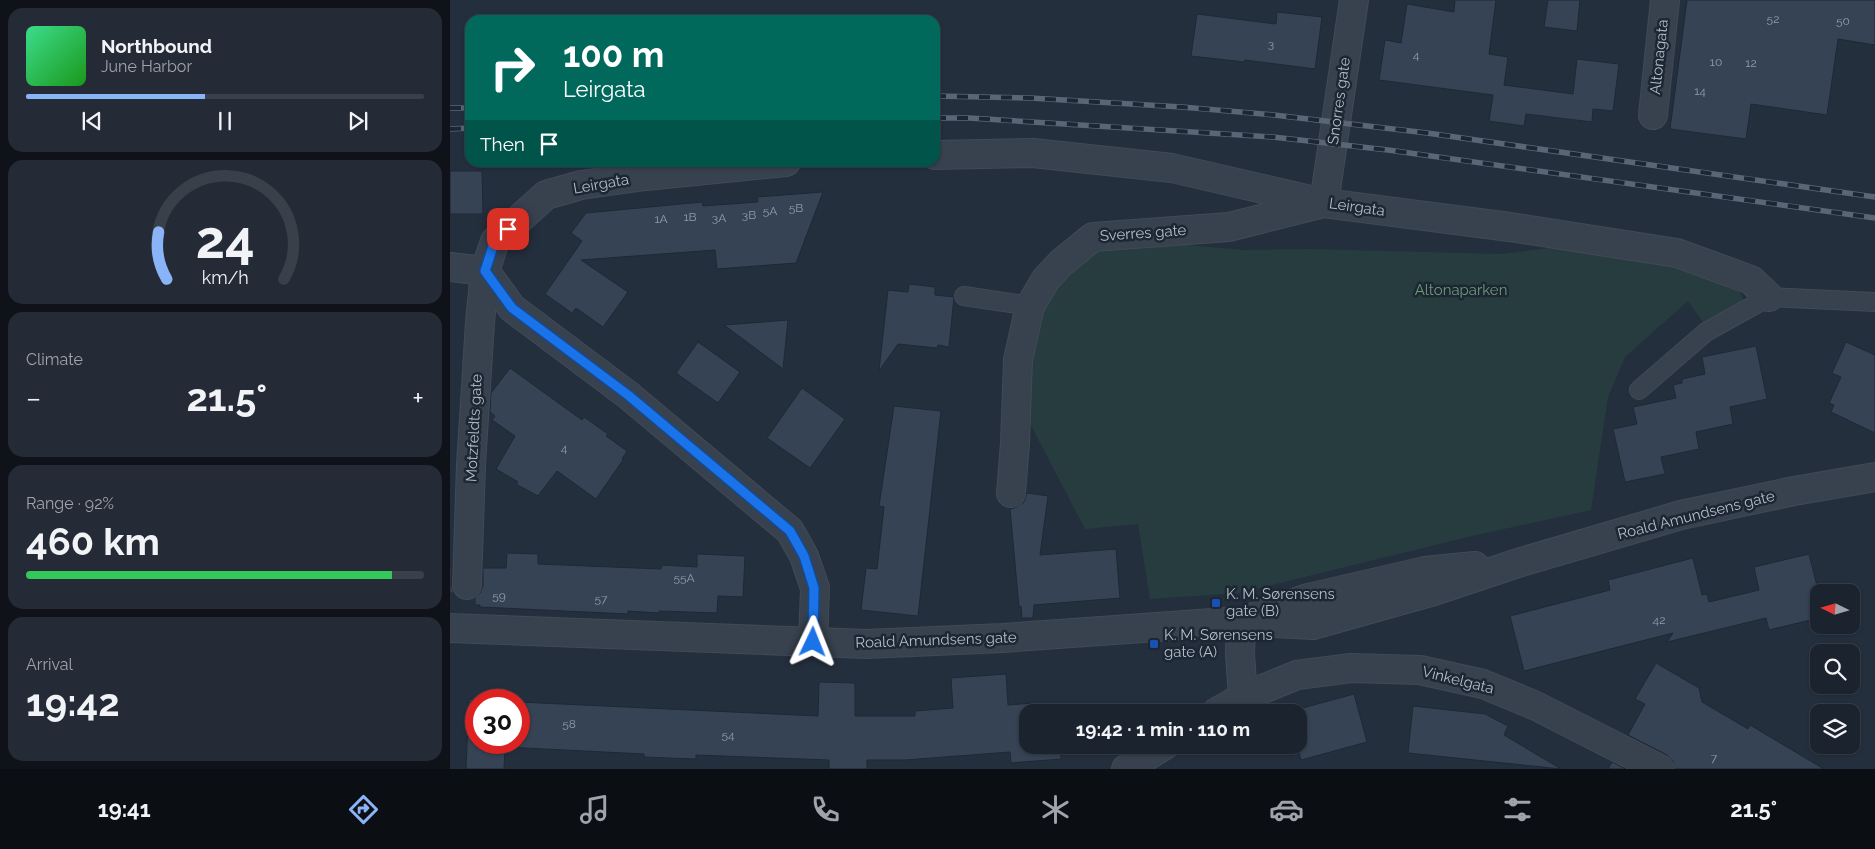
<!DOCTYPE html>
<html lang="en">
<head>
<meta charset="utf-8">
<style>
	body { margin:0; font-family:Raleway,sans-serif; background:#242b36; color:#f1f3f6; height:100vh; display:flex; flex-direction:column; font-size:19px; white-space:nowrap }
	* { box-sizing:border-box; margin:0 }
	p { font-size:16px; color:#a0a4aa }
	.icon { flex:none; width:28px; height:28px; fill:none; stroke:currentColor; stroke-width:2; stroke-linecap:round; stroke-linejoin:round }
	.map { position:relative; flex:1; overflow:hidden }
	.details { display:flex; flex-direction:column; gap:8px; padding:8px; background:#0f1319; width:450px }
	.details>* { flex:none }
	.banner { position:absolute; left:15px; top:15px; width:475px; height:152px; border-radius:15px; box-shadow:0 1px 4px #0004,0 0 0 1px #39404a; background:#00695c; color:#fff; overflow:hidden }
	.needle { width:32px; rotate:275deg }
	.fabs { position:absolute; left:1360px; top:584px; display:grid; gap:10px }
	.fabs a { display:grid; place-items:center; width:50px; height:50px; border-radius:10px; background:#1b232e; box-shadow:0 1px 4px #0004,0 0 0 1px #39404a; font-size:25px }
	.speed { position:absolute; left:15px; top:689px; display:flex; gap:10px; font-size:25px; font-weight:700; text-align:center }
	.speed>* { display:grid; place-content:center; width:65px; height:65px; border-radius:50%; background:#1b232e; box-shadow:0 1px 4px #0004,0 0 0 1px #39404a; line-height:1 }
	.speed .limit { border:8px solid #d22; background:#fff; color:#111 }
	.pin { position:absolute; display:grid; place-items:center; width:42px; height:42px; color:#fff; margin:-21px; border-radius:10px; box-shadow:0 2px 8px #0006 }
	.me { position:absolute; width:55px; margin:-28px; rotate:2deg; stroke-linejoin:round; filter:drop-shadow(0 0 4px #0008) }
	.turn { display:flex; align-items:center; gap:18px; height:105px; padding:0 15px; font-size:22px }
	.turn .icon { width:65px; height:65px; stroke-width:2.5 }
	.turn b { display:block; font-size:35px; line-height:42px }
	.then { display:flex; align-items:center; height:48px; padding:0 15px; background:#0003; gap:10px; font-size:19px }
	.big { font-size:38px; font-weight:700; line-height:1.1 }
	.details .widget { flex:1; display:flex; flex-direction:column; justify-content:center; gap:8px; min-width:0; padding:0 18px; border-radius:15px; background:#242b36 }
	.details .dial { align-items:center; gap:0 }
	.dial svg { height:130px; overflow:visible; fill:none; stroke:#39404a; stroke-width:7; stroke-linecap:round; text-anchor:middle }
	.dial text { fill:#f1f3f6; stroke:none }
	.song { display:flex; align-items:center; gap:15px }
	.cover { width:60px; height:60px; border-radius:8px; background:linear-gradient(135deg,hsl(150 70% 55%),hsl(120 70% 35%)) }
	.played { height:5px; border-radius:2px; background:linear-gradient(90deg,#8ab4f8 45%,#39404a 45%) }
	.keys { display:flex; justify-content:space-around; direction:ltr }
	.heat { display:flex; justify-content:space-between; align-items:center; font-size:28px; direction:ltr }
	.charge { height:8px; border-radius:4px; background:linear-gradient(90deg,#34c759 92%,#39404a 0) }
	.trip { position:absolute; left:569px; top:704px; width:288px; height:50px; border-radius:15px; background:#1b232e; box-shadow:0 1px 4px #0004,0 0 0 1px #39404a; font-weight:700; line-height:50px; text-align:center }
	.menu { display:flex; height:80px; justify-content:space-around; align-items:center; background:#0b0e12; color:#a0a4aa }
	.menu .icon { width:35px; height:35px }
	.menu .selected { color:#8ab4f8 }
	.menu b { font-size:22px; color:#f1f3f6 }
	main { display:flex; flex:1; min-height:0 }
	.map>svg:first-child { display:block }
	.green { fill:#263c3f }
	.building { fill:#364354; stroke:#1f2835 }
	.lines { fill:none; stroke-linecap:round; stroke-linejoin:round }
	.service-casing { stroke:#414a57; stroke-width:20 }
	.minor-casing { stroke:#414a57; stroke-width:30 }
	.tertiary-casing { stroke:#414a57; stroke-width:30 }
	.service { stroke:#38414e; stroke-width:18 }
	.minor { stroke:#38414e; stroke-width:28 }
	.tertiary { stroke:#38414e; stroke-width:28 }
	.rail-casing { stroke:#5a6575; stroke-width:5.5 }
	.rail { stroke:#1d2633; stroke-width:4; stroke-dasharray:11; stroke-linecap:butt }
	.route-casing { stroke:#114b97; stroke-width:12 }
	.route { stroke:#1a73e8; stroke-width:9 }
	.transit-dot { fill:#1a4fb4; stroke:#1d2633; stroke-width:2 }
	.labels { text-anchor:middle; stroke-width:5; stroke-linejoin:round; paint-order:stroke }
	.number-label { font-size:12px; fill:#929caa }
	.street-label { font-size:15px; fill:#b4bcc9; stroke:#1d2633 }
	.park-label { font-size:15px; fill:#6b9a76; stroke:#1d2633 }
	.poi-label { font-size:15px; fill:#b4bcc9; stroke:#1d2633; text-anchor:start }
</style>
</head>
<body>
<main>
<section class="details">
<div class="widget">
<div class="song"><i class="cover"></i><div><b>Northbound</b><p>June Harbor</p></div></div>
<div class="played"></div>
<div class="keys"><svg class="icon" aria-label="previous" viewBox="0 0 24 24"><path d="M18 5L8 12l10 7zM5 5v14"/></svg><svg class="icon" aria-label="pause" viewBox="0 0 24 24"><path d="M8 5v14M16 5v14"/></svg><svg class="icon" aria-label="next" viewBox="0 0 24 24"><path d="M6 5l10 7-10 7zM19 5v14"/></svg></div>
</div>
<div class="widget dial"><svg viewBox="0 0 100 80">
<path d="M14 69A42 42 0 1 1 86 69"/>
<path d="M14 69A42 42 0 0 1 9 40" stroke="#8ab4f8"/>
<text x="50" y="56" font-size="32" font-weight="700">24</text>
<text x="50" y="72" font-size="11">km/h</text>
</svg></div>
<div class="widget"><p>Climate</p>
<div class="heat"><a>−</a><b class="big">21.5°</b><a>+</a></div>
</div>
<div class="widget"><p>Range · 92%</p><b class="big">460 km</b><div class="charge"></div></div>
<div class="widget"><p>Arrival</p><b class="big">19:42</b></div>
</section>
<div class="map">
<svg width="1425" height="769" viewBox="0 0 1425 769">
	<rect width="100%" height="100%" fill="#242f3e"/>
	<path class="green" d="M 662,238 L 793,250 L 861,249 L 1052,254 L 1129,244 L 1226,264 L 1286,283 L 1294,301 L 1255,325 L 1238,301 L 1175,357 L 1158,397 L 1141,510 L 1022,536 L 789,593 L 700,599 L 688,524 L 635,529 L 576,416 L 577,368 L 592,303 L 618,269 Z"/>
	<g class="building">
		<path d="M 1005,0 L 1046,0 L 1039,54 L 1058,57 L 1054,85 L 1123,94 L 1127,59 L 1169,64 L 1163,111 L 1143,109 L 1142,122 L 1076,114 L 1074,126 L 1039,121 L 1043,95 L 929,80 L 935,40 L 951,43 L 957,4 L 1004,12 Z"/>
		<path d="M 1098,0 L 1130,0 L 1127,31 L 1094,27 Z"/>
		<path d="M 1237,0 L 1425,0 L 1425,45 L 1388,39 L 1377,115 L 1301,104 L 1296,139 L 1220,129 Z"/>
		<path d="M 827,12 L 872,17 L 865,69 L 795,60 L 794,62 L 741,56 L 747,14 L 826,24 Z"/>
		<path d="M 0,171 L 32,171 L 33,214 L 0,214 Z"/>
		<path d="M 373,192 L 346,263 L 267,269 L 265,250 L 131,260 L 178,292 L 153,327 L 126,308 L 122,313 L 95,294 L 132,241 L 121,233 L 136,213 L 252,202 L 253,206 L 308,202 L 307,197 Z"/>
		<path d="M 459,284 L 485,287 L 485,295 L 504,297 L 499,347 L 488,345 L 487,348 L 448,344 L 429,371 L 438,290 L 458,292 Z"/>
		<path d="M 338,320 L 333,369 L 274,325 Z"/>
		<path d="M 248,342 L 290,372 L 268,403 L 226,373 Z"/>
		<path d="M 1396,342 L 1425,355 L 1425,433 L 1381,412 L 1384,405 L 1379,403 L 1391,377 L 1382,373 Z"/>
		<path d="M 1306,346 L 1317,399 L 1280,407 L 1283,424 L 1246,432 L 1249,449 L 1211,457 L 1215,474 L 1175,482 L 1163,429 L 1187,424 L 1183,407 L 1226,398 L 1223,385 L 1232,383 L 1232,379 L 1255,374 L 1252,357 Z"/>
		<path d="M 60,368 L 132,420 L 134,417 L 158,434 L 156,436 L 177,451 L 172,459 L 173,460 L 146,499 L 107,471 L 88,496 L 66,484 L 68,482 L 46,469 L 65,436 L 42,420 L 45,416 L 40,412 L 41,393 Z"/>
		<path d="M 352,388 L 395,419 L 360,468 L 317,438 Z"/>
		<path d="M 444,406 L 491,411 L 468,616 L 411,610 L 416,568 L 427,569 L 434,507 L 429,506 Z"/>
		<path d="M 577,493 L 598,496 L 590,555 L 666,549 L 670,598 L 584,605 L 583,618 L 572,618 L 571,606 L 569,607 L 560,509 L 567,507 L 574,502 Z"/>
		<path d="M 57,553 L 88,554 L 88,564 L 211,569 L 212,565 L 247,567 L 247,554 L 295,556 L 293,597 L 268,596 L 267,613 L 209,611 L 209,613 L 178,611 L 178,614 L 30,607 L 30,605 L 25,605 L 25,598 L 30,593 L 33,586 L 33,568 L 56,568 Z"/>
		<path d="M 1359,554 L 1369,594 L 1369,618 L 1319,630 L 1316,618 L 1217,642 L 1223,633 L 1074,671 L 1060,616 L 1160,590 L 1158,580 L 1243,558 L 1252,595 L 1257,594 L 1259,602 L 1309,590 L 1304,567 Z"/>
		<path d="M 0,567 L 2,567 L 1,584 L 4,593 L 0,593 Z"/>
		<path d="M 1206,663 L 1249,688 L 1252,702 L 1298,729 L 1300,725 L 1374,769 L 1225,769 L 1223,761 L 1217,755 L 1178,735 L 1195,704 L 1185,699 Z"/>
		<path d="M 556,674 L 558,705 L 584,703 L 585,712 L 578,712 L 578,745 L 610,745 L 611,759 L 561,763 L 560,752 L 455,760 L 417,760 L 417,769 L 379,769 L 379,760 L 246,755 L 246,759 L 194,757 L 194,754 L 55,747 L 54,769 L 16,769 L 19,699 L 36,700 L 26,700 L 26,742 L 69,742 L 69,702 L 368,716 L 369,682 L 405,683 L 405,716 L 465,716 L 465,711 L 503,708 L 501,678 Z"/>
		<path d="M 904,694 L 917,742 L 851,760 L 847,745 L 848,712 L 838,712 Z"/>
		<path d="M 963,706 L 1035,714 L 1058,726 L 1054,735 L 1111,769 L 958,753 Z"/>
		<path d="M 1162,762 L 1176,769 L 1158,769 Z"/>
	</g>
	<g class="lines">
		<defs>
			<g id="service">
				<path d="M 514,296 L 580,306"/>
				<path d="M 1189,390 L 1256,332 L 1319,297 L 1425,302"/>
			</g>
			<g id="minor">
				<path d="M 1203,115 L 1215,0"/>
				<path d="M 485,155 L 583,153 L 722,168 L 874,203 L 1060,227 L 1227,253 L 1301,280 L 1319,297"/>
				<path d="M 874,203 L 904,0"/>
				<path d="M 0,267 L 35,271"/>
				<path d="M 35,271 L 62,308 L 178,395 L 340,531 L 354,556 L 365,588 L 363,642"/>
				<path d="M 561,493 L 565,443 L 568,360 L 580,306 L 596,279 L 611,263 L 643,237 L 779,227 L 870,204"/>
				<path d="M 17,585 L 21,465 L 30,322 L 35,271 L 45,241 L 96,195 L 131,185 L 195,176 L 336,162"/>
				<path d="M 793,697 L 847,675 L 901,668 L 970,670 L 1033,684 L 1086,706 L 1210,769"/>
				<path d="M 767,712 L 793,697 L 790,654 L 791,621"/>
				<path d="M 676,769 L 715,745"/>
			</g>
			<g id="tertiary">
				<path d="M 804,617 L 858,598 L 975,571 L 1025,566"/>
				<path d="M 0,628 L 417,644 L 553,638 L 791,621 L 863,625 L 984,591 L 1068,563 L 1231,515 L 1344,491 L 1425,477"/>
			</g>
		</defs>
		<use href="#service" class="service-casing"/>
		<use href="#minor" class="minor-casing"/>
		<use href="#tertiary" class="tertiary-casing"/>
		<use href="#service" class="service"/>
		<use href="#minor" class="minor"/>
		<use href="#tertiary" class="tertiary"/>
		<defs>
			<g id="rail">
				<path d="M 485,96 L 580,98 L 732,107 L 824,115 L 977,133 L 1425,197"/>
				<path d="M 0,108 L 20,108"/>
				<path d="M 485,118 L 519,118 L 823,137 L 938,150 L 1425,218"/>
				<path d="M 0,129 L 20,128"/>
			</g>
		</defs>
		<use href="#rail" class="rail-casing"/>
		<use href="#rail" class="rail"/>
	</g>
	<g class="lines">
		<defs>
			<path id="route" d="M 58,229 L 45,240 L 35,271 L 62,308 L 178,395 L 340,531 L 354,556 L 364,588 L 363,642"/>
		</defs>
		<use href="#route" class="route-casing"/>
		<use href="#route" class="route"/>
	</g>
	<g class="transit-dot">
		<rect x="761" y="598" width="10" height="10" rx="2.5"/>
		<rect x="699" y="639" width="10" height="10" rx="2.5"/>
	</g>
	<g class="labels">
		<g class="number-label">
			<text x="1323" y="23">52</text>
			<text x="1393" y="25">50</text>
			<text x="821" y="48">3</text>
			<text x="966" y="59">4</text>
			<text x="1266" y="66">10</text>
			<text x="1301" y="67">12</text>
			<text x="1250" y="95">14</text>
			<text x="346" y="212">5B</text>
			<text x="320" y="215">5A</text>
			<text x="299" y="219">3B</text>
			<text x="240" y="221">1B</text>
			<text x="269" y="222">3A</text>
			<text x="211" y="223">1A</text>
			<text x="114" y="452">4</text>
			<text x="234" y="582">55A</text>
			<text x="49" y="600">59</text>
			<text x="151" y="603">57</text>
			<text x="1209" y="624">42</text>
			<text x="119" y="728">58</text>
			<text x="278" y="739">54</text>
			<text x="1264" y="762">7</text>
		</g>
		<g class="street-label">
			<text transform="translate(1209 57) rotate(-84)" y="5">Altonagata</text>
			<text transform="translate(889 101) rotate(-82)" y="5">Snorres gate</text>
			<text transform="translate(151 184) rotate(-10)" y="5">Leirgata</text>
			<text transform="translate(907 207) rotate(8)" y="5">Leirgata</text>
			<text transform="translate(693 233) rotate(-4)" y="5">Sverres gate</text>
			<text transform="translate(24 428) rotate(-87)" y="5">Motzfeldts gate</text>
			<text transform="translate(1246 515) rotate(-14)" y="5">Roald Amundsens gate</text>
			<text transform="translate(486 640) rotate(-2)" y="5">Roald Amundsens gate</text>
			<text transform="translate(1008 680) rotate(14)" y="5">Vinkelgata</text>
		</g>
		<g class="park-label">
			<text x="1011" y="295">Altonaparken</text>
		</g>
		<g class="poi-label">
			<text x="776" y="599">K. M. Sørensens<tspan x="776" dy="17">gate (B)</tspan></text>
			<text x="714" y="640">K. M. Sørensens<tspan x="714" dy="17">gate (A)</tspan></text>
		</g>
	</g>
</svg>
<div class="fabs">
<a><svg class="needle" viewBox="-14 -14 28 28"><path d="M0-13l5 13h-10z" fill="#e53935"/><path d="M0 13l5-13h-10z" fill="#a0a4aa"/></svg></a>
<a><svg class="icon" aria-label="search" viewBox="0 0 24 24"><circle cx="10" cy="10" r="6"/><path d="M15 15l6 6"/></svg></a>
<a><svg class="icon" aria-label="layers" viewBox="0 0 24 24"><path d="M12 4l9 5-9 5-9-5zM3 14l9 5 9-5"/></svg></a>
</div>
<div class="speed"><div class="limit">30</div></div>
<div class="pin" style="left:58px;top:229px;background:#d93025"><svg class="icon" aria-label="arrive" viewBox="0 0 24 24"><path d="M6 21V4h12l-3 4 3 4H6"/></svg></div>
<svg class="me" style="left:363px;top:642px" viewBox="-20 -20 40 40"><path d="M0-17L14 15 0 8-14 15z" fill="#1a73e8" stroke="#fff" stroke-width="4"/></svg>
<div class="trip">19:42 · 1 min · 110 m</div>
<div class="banner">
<div class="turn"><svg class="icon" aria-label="right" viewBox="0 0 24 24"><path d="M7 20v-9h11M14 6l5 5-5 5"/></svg><div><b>100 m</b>Leirgata</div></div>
<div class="then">Then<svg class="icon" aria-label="arrive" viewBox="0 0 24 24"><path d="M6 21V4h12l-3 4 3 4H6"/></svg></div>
</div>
</div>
</main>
<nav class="menu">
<b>19:41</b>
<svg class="icon selected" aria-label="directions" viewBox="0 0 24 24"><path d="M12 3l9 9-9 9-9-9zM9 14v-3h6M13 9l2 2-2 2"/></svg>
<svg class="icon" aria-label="music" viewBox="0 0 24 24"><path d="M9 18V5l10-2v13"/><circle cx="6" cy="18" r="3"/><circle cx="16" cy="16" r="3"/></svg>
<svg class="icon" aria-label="phone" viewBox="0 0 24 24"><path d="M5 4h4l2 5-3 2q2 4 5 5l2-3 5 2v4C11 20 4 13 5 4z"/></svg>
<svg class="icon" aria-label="climate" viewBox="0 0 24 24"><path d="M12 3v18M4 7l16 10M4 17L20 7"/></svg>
<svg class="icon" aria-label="car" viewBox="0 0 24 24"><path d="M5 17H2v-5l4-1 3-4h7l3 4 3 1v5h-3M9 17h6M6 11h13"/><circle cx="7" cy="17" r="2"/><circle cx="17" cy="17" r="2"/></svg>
<svg class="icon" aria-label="filters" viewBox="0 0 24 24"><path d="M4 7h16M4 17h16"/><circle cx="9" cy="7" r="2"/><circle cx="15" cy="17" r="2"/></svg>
<b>21.5°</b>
</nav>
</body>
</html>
